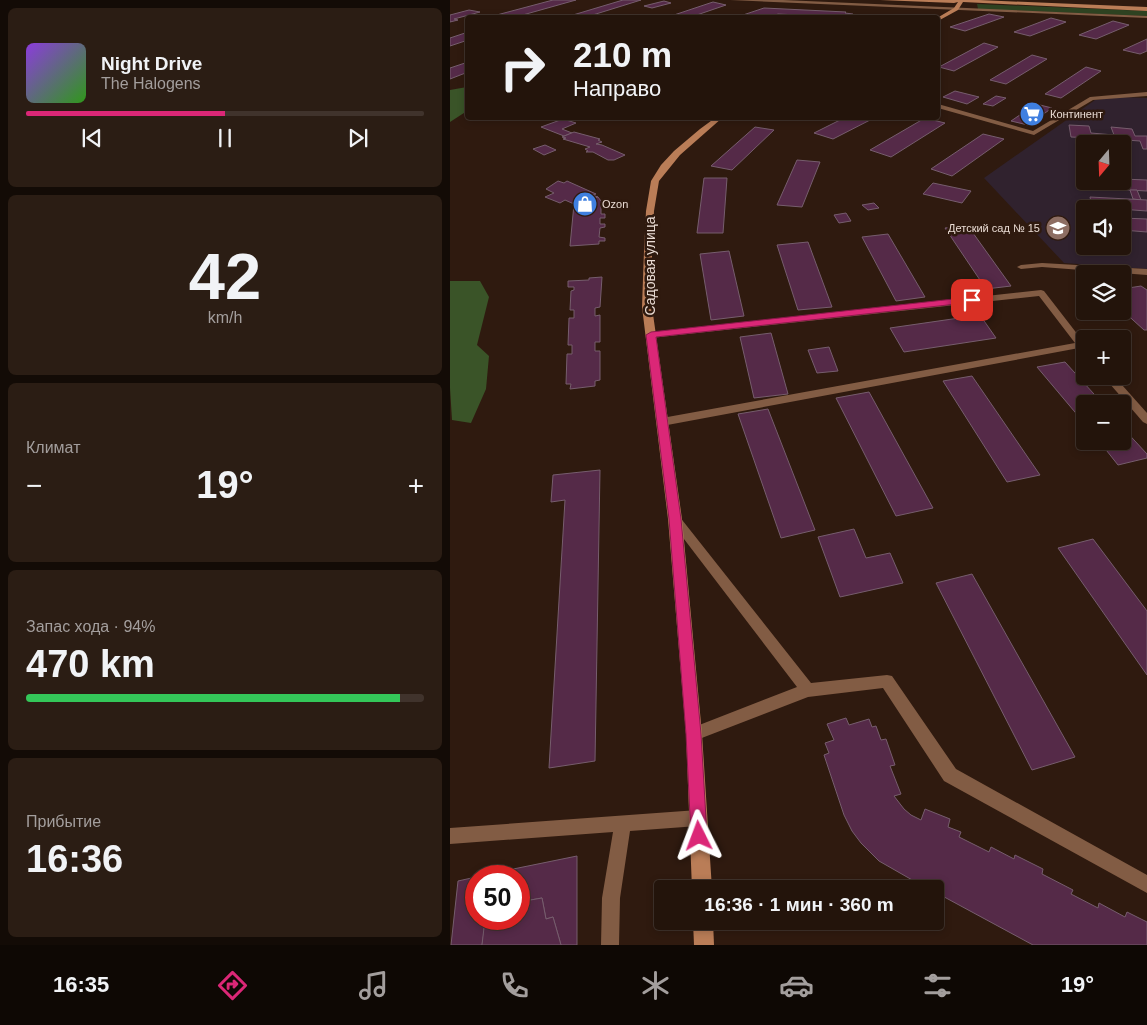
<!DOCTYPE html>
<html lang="ru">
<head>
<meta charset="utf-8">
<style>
	body { margin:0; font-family:Helvetica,sans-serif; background:#2b1d14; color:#f1f3f6; height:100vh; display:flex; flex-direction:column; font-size:19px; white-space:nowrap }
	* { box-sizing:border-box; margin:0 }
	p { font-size:16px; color:#a39e9d }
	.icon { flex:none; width:28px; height:28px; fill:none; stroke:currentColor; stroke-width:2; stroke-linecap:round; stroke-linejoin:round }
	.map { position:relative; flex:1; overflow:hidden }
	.details { display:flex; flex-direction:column; gap:8px; padding:8px; background:#130b06; width:450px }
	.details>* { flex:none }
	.top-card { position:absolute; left:15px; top:15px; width:475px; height:105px; border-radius:5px; box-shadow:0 2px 8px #0003,0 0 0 1px #40332c; background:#23140b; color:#f1f3f6; overflow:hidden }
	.needle { width:32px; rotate:199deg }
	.tools { position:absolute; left:626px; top:135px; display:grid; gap:10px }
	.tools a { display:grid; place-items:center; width:55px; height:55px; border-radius:5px; background:#23140b; box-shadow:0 2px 8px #0003,0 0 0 1px #40332c; font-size:25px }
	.speed { position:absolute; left:15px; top:865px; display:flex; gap:10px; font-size:25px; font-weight:700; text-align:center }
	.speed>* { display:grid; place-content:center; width:65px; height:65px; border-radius:50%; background:#23140b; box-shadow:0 2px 8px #0003,0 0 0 1px #40332c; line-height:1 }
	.speed .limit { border:8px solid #d22; background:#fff; color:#111 }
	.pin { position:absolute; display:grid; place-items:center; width:42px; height:42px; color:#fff; margin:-21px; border-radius:10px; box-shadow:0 2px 8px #0006 }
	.me { position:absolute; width:55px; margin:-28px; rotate:357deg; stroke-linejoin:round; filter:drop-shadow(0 0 4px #0008) }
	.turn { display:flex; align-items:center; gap:18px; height:105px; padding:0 25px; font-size:22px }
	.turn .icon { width:65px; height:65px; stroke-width:2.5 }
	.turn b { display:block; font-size:35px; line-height:42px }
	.big { font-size:38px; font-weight:800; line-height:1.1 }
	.details .card { flex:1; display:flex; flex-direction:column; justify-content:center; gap:8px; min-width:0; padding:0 18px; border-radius:8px; background:#2b1d14 }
	.details .dial { align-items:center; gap:0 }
	.dial b { font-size:65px; line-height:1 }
	.song { display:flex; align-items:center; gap:15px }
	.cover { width:60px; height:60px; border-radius:8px; background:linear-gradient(135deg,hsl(270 70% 55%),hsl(110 70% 35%)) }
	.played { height:5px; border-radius:2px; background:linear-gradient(90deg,#db2777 50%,#40332c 50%) }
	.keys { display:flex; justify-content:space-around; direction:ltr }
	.heat { display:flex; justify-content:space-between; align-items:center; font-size:28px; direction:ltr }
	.charge { height:8px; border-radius:4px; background:linear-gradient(90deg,#34c759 94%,#40332c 0) }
	.trip { position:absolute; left:204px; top:880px; width:290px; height:50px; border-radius:5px; background:#23140b; box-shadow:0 2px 8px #0003,0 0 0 1px #40332c; font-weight:800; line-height:50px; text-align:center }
	.tab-bar { display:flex; height:80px; justify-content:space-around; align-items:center; background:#0e0804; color:#a39e9d }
	.tab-bar .icon { width:35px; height:35px }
	.tab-bar .active { color:#db2777 }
	.tab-bar b { font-size:22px; color:#f1f3f6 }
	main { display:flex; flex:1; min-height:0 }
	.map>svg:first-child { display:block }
	.education { fill:#30222e; fill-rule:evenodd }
	.green { fill:#2e4221 }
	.forest { fill:#3a5428 }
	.building { fill:#552a48; stroke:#765d6d }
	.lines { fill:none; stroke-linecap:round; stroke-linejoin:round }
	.lane { fill:#825c44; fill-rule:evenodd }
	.secondary { fill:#ba7d57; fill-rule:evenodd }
	.route { fill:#db2777; stroke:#8e194d }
	.labels { text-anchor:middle; stroke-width:5; stroke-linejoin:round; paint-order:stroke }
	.far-poi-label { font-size:11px; fill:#eadcd4; stroke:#2f1a0f; text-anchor:start }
	.street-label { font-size:14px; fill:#eadcd4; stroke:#2f1a0f }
</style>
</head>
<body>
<main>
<section class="details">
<div class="card">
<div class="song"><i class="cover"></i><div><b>Night Drive</b><p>The Halogens</p></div></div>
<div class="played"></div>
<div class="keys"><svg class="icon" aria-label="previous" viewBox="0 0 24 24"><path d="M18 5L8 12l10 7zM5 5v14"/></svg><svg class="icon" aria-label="pause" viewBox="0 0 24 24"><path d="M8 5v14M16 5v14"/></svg><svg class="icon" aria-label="next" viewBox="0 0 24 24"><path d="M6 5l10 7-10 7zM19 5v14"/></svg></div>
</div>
<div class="card dial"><b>42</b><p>km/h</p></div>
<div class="card"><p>Климат</p>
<div class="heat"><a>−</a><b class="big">19°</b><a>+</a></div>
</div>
<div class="card"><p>Запас хода · 94%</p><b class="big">470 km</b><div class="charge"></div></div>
<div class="card"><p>Прибытие</p><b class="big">16:36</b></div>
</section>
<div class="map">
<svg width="697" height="945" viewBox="0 0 697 945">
	<rect width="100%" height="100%" fill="#2f1a0f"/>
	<path class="education" d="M 670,97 L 697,98 L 697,269 L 614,263 L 534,178 L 645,100 ZM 635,144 L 672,144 L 672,181 L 635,181 ZM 635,209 L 672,209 L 672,246 L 635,246 Z"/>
	<path class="green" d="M 527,4 L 697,11 L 697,16 L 528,9 Z"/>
	<g class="forest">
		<path d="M 17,87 L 17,111 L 0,122 L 0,90 Z"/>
		<path d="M 0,281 L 30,281 L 39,297 L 27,345 L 39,356 L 36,389 L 21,423 L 2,420 L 0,388 Z"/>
	</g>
	<g class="building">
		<path d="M 103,0 L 126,0 L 62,18 L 43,16 Z"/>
		<path d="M 173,0 L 191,0 L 133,18 L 113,18 Z"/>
		<path d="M 214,1 L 221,3 L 202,8 L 194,6 Z"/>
		<path d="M 263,2 L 276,5 L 238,18 L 215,18 Z"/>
		<path d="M 314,8 L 396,12 L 395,13 L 403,14 L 406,18 L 328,14 L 318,18 L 284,18 Z"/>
		<path d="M 19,10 L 30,12 L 4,19 L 8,20 L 0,22 L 0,15 Z"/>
		<path d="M 539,14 L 554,17 L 515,31 L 500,27 Z"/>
		<path d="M 601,18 L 616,22 L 580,36 L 564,32 Z"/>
		<path d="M 663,21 L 679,25 L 646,39 L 629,35 Z"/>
		<path d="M 18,32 L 18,40 L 0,46 L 0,38 Z"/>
		<path d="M 697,39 L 697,51 L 690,54 L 673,50 Z"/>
		<path d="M 534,43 L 548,47 L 504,71 L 489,67 Z"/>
		<path d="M 582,55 L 597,59 L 556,84 L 540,80 Z"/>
		<path d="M 18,62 L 18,72 L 0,79 L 0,68 Z"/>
		<path d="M 636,67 L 651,71 L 611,98 L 595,94 Z"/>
		<path d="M 505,91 L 529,97 L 517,104 L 493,97 Z"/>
		<path d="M 546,96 L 556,98 L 543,106 L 533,104 Z"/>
		<path d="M 586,104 L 602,108 L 578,125 L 561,121 Z"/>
		<path d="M 394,118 L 424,118 L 383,139 L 364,133 Z"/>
		<path d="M 475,118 L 495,123 L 441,157 L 420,150 Z"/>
		<path d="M 113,119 L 126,123 L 112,129 L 122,133 L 114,136 L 91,127 Z"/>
		<path d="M 619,125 L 639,126 L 641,133 L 664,135 L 661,127 L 682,129 L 685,136 L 697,136 L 697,149 L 693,149 L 690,141 L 662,139 L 664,144 L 642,144 L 641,138 L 621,137 Z"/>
		<path d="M 305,127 L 324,130 L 282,170 L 261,166 Z"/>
		<path d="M 124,132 L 150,139 L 148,140 L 152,142 L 146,144 L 152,145 L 175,155 L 164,160 L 158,160 L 143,152 L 136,152 L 138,151 L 135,149 L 140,147 L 113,139 L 116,138 L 112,137 Z"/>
		<path d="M 533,134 L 554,139 L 502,176 L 481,169 Z"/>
		<path d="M 95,145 L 106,150 L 94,155 L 83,149 Z"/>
		<path d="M 347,160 L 370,162 L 352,207 L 327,205 Z"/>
		<path d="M 254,178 L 277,178 L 273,233 L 247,233 Z"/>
		<path d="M 672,179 L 697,180 L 697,191 L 660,189 L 658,181 L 672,181 Z"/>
		<path d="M 108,181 L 114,183 L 117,181 L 146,194 L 142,195 L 148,197 L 124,204 L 115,200 L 110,203 L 95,197 L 104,193 L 96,189 Z"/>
		<path d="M 483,183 L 521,191 L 512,203 L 473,194 Z"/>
		<path d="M 680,190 L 687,190 L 691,200 L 683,199 Z"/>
		<path d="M 148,197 L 151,201 L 155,201 L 155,205 L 151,205 L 151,214 L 155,214 L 155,218 L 150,218 L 150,224 L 155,224 L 155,227 L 150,228 L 149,237 L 155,238 L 155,241 L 149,241 L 149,244 L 120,246 L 124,204 Z"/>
		<path d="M 640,197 L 697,200 L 697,211 L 642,207 Z"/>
		<path d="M 424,203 L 429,208 L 418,210 L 412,205 Z"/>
		<path d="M 396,213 L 401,221 L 389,223 L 384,215 Z"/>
		<path d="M 672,218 L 697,219 L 697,232 L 672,230 Z"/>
		<path d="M 518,226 L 561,286 L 536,289 L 495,228 Z"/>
		<path d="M 438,234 L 475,297 L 446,301 L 412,237 Z"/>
		<path d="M 358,242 L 382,307 L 348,310 L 327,245 Z"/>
		<path d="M 279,251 L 294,316 L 261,320 L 250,254 Z"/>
		<path d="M 152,277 L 150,307 L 145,308 L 145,316 L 150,315 L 150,342 L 145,342 L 145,351 L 150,351 L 150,380 L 145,381 L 145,386 L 120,389 L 121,384 L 116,384 L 117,354 L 122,354 L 122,345 L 118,345 L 119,318 L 124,318 L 124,310 L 120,310 L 121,291 L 124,290 L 124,287 L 118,287 L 118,281 L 139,280 L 139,278 Z"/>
		<path d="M 691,286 L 697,290 L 697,330 L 694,330 L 672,310 L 672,289 Z"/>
		<path d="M 530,315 L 546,338 L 454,352 L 440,328 Z"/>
		<path d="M 321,333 L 338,394 L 304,398 L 290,337 Z"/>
		<path d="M 379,347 L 388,371 L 367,373 L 358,350 Z"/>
		<path d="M 615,362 L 653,404 L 635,404 L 635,424 L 587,367 Z"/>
		<path d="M 522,376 L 590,475 L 557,482 L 493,381 Z"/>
		<path d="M 419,392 L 483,508 L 446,516 L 386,398 Z"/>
		<path d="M 318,409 L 365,530 L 331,538 L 288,414 Z"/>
		<path d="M 672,427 L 697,454 L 697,458 L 668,465 L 649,441 L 672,441 Z"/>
		<path d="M 150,470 L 145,761 L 99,768 L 115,500 L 101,502 L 103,475 Z"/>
		<path d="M 404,529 L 416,558 L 440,553 L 453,583 L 390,597 L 368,537 Z"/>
		<path d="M 643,539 L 697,611 L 697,675 L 608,548 Z"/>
		<path d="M 522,574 L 625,757 L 582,770 L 486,583 Z"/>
		<path d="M 396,718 L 399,725 L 419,719 L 422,727 L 426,726 L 431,740 L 436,739 L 445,765 L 440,766 L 451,794 L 444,796 L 454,809 L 461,815 L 471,820 L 475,809 L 500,819 L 498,827 L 511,832 L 509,837 L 539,852 L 541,847 L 564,859 L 565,855 L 593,869 L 592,874 L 623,890 L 621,894 L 648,908 L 649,903 L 675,917 L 677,912 L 697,922 L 697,945 L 583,945 L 485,892 L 485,889 L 478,889 L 429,861 L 411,843 L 402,831 L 394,815 L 374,755 L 379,753 L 375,743 L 384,740 L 377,724 Z"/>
		<path d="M 127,856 L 127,945 L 111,945 L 103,917 L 96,919 L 92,898 L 69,902 L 69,876 L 29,876 Z"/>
		<path d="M 26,877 L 26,919 L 36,919 L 32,945 L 1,945 L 8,881 Z"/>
		<path d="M 92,898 L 96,919 L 103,917 L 111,945 L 32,945 L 35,919 L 69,919 L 69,902 Z"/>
	</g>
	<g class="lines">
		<g class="lane">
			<path d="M 280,0 L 333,0 L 697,16 L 697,18 Z"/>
			<path d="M 697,92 L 697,96 L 643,100 L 584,135 L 488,108 L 488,104 L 583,131 L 640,97 Z"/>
			<path d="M 592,263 L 697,269 L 697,275 L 592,267 L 571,269 L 567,267 L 571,265 Z"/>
			<path d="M 591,290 L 594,291 L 635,344 L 635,353 L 629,348 L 212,426 L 207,422 L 212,418 L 625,343 L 589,296 L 201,338 L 196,335 L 198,333 Z"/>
			<path d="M 653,376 L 664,376 L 697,413 L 697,424 L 693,422 Z"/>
			<path d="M 225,514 L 229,516 L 361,683 L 437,675 L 442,676 L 506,769 L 697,875 L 697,893 L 494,781 L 433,688 L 358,697 L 244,741 L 239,739 L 236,734 L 239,729 L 347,687 L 221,522 L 219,519 L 221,516 Z"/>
			<path d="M 248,810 L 254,812 L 256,818 L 254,824 L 248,826 L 180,831 L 170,898 L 169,945 L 151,945 L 152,898 L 163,832 L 0,844 L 0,828 Z"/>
		</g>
		<g class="secondary">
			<path d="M 430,0 L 529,0 L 697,7 L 697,11 L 513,2 L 508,10 L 488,21 L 487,18 L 504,8 L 508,2 L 504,3 Z"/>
			<path d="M 265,118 L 272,118 L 230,155 L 209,181 L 204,211 L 202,251 L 202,307 L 232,519 L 252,734 L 262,889 L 242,889 L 236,734 L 218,519 L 192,307 L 194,251 L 196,211 L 201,181 L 211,165 L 224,151 L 250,129 Z"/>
			<path d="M 243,921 L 263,921 L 264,945 L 244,945 Z"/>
		</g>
	</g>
	<path class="route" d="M 522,297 L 525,298 L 525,302 L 206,337 L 231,519 L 251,734 L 257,836 L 255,842 L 249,844 L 243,842 L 241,836 L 236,734 L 219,519 L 196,335 L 201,332 Z"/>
	<defs>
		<symbol id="supermarket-disc" viewBox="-11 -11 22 22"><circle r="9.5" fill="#3f7fe0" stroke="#2f1a0f"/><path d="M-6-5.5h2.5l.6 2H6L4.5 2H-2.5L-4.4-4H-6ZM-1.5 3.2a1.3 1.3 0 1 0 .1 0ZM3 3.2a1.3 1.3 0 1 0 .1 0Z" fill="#fff"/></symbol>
		<symbol id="shop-disc" viewBox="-11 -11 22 22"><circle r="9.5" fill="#3f7fe0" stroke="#2f1a0f"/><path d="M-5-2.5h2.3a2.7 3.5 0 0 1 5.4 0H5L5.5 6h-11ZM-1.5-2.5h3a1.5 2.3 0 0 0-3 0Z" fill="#fff"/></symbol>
		<symbol id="school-disc" viewBox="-11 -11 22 22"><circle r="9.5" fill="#8d6e63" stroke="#2f1a0f"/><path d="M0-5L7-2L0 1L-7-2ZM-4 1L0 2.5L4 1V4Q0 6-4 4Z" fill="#fff"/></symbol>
	</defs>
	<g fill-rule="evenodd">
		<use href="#supermarket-disc" x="568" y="100" width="28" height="28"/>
		<use href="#shop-disc" x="121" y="190" width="28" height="28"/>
		<use href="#school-disc" x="594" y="214" width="28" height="28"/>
	</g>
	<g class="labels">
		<g class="far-poi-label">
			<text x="600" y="118">Континент</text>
			<text x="152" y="208">Ozon</text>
			<text x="590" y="232" text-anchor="end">Детский сад № 15</text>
		</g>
		<g class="street-label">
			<text transform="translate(200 266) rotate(-90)" y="5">Садовая улица</text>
		</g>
	</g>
</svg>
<div class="tools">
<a><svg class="needle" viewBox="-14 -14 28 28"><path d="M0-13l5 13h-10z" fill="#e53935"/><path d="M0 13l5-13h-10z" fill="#a39e9d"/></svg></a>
<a><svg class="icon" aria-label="sound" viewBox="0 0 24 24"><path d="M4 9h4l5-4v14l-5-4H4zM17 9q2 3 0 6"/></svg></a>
<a><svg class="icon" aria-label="layers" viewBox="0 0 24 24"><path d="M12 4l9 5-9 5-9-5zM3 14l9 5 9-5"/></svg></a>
<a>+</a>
<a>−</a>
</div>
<div class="speed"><div class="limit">50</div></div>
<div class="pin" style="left:522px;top:300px;background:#d93025"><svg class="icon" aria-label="arrive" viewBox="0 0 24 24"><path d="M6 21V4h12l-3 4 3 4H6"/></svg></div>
<svg class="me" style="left:249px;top:836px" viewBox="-20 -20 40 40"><path d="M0-17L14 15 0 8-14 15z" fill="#db2777" stroke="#fff" stroke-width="4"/></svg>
<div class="trip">16:36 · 1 мин · 360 m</div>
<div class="top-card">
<div class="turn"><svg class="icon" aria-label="right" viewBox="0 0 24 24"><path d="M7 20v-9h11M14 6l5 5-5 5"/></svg><div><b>210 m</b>Направо</div></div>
</div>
</div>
</main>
<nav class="tab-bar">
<b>16:35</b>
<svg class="icon active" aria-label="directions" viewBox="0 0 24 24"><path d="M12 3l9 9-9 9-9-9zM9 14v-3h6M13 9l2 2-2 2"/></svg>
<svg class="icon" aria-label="music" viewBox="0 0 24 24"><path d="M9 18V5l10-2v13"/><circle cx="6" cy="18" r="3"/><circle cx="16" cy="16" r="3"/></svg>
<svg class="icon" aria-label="phone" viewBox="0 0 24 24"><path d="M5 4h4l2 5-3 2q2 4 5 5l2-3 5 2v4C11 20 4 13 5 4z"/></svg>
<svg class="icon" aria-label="climate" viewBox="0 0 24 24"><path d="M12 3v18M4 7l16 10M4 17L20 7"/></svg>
<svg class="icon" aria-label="car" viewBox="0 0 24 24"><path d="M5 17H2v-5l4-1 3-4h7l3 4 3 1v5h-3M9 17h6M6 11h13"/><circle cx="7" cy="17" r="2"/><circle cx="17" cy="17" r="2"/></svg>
<svg class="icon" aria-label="filters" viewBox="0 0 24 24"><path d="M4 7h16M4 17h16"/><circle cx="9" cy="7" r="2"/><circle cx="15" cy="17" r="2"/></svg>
<b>19°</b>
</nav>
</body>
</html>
